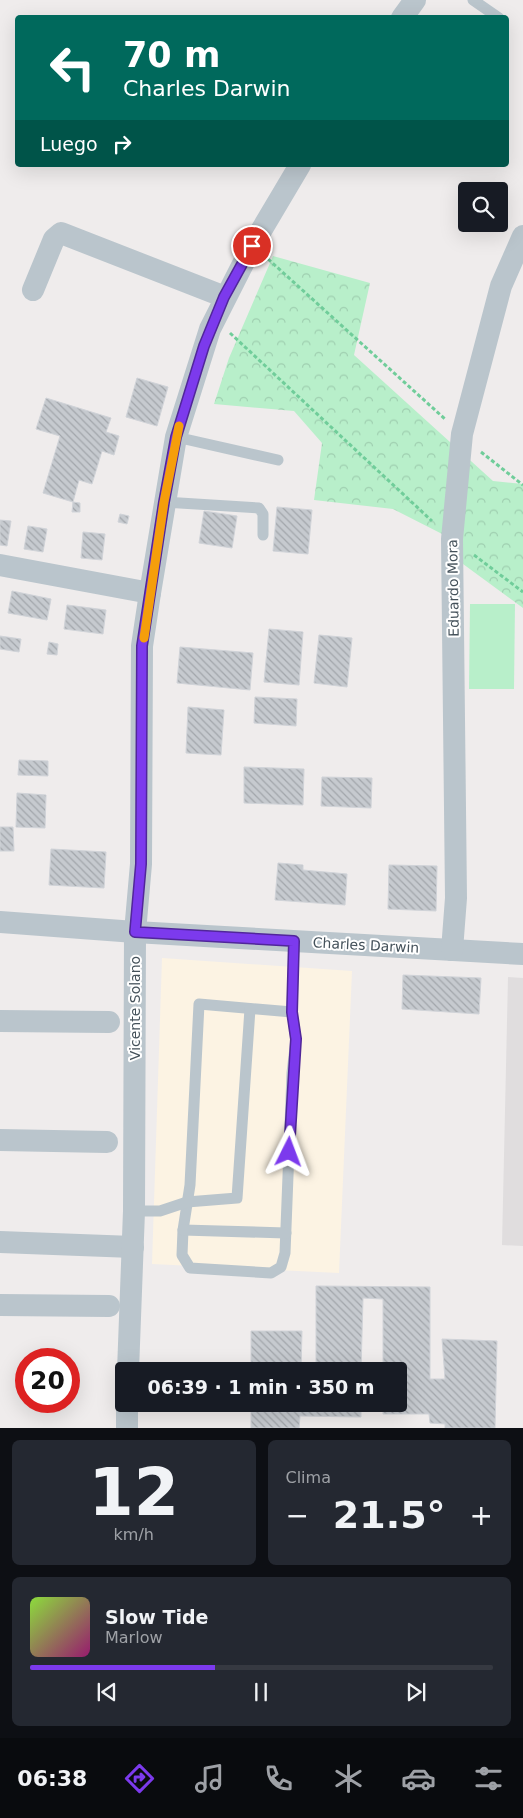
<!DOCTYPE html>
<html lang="es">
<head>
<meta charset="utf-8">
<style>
	body { margin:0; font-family:"DejaVu Sans",sans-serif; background:#242831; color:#f1f3f6; height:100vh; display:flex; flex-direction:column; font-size:19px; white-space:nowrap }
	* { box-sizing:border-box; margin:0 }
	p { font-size:16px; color:#9ea1a6 }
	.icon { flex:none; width:28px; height:28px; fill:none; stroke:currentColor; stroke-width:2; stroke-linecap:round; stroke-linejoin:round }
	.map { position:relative; height:1428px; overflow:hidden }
	.sheet { display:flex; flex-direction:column; gap:12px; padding:12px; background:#0d0f14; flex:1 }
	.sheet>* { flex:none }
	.hud { position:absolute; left:15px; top:15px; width:494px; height:152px; border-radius:5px; box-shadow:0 5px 20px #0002; background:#00695c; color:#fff; overflow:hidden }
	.fabs { position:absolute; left:458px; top:182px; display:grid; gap:10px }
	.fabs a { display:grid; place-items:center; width:50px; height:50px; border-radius:5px; background:#171b24; box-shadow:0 5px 20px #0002; font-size:25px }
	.speed { position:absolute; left:15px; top:1348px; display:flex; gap:10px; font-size:25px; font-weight:700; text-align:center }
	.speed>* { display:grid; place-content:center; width:65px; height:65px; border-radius:50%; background:#171b24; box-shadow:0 5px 20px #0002; line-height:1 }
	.speed .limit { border:8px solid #d22; background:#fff; color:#111 }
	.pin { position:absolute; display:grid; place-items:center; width:42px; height:42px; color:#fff; margin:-21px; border:2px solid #fff; border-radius:50%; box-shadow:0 1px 5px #0007 }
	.me { position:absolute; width:55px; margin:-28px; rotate:3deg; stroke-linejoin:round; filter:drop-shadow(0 0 4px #0008) }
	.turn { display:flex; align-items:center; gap:18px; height:105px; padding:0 25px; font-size:22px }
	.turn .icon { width:65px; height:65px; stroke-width:2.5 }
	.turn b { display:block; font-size:35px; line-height:42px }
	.then { display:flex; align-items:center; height:48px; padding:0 25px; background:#0003; gap:10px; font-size:19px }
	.big { font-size:38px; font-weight:800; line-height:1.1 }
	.sheet .widget { flex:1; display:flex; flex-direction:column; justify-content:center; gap:8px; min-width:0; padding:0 18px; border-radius:8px; background:#242831 }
	.sheet .dial { align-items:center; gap:0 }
	.dial b { font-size:65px; line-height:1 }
	.song { display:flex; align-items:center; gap:15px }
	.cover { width:60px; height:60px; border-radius:8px; background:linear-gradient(135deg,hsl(90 70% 55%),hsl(320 70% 35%)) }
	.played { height:5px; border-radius:2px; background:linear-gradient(90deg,#7c3aed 40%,#363941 40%) }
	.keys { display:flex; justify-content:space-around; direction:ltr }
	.heat { display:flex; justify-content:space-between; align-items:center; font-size:28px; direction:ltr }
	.sheet .tiles { flex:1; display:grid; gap:12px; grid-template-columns:1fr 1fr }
	.widget:last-child { grid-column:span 2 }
	.trip { position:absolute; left:115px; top:1362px; width:292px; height:50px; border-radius:5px; background:#171b24; box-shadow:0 5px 20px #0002; font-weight:800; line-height:50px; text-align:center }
	.tab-bar { display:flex; height:80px; justify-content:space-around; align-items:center; background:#090b0e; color:#9ea1a6 }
	.tab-bar .icon { width:35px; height:35px }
	.tab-bar .current { color:#7c3aed }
	.tab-bar b { font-size:22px; color:#f1f3f6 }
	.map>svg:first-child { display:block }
	.commercial { fill:#fcf3e3 }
	.education { fill:#e0ddde }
	.green { fill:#b8efca }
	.park { fill:url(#park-crowns) }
	.building { fill:url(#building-back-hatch); stroke:#d0d3d8 }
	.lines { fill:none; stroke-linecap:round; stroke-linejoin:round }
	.path { stroke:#70cd9a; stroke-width:3; stroke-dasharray:4 2.5; stroke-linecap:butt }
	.lane { stroke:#bac5cc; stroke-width:11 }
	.street { stroke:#bac5cc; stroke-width:22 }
	.route-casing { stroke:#51269a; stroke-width:12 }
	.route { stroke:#7c3aed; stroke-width:9 }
	.slow { stroke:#f59e0b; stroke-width:9 }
	.labels { text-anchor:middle; stroke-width:4; stroke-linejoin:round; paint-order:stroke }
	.street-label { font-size:14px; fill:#44515a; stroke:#fff }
</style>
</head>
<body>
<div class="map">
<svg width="523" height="1428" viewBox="0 0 523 1428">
	<defs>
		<pattern id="park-crowns" width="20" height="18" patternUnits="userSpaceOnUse" patternTransform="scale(1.25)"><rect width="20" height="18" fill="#b8efca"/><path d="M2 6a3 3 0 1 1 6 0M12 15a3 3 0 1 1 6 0" fill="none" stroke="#9fcfb0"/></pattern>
		<pattern id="building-back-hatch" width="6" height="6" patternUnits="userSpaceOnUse" patternTransform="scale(1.25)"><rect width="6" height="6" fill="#c6cacf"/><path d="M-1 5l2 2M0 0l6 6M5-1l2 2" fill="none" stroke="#a2a6ab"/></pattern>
	</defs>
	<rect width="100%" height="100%" fill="#efecec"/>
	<path class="commercial" d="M 162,958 L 352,971 L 339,1273 L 152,1264 Z"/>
	<path class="education" d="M 508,977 L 523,978 L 523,1246 L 502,1245 Z"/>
	<path class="green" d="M 470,604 L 515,604 L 514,689 L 469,689 Z"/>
	<path class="park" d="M 273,256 L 370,283 L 354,355 L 493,481 L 523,484 L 523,608 L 463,564 L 452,539 L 393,509 L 314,500 L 322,443 L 294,411 L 214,404 L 229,358 Z"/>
	<g class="building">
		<path d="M 137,378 L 168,387 L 157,426 L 126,417 Z"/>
		<path d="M 46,398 L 111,418 L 106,432 L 119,436 L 114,455 L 102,451 L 92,484 L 79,480 L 73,502 L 43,493 L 60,436 L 36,429 Z"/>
		<path d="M 73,502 L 80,503 L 80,512 L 72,512 Z"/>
		<path d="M 277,507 L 312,510 L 308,554 L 273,551 Z"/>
		<path d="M 204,511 L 237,516 L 232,548 L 199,543 Z"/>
		<path d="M 120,514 L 129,516 L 127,524 L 118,522 Z"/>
		<path d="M 0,520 L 11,521 L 7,546 L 0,545 Z"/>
		<path d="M 28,526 L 47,529 L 43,552 L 24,549 Z"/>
		<path d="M 83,532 L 105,534 L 102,560 L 81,558 Z"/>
		<path d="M 12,591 L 51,599 L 47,620 L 8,613 Z"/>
		<path d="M 67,605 L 106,610 L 103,634 L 64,629 Z"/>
		<path d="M 269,629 L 303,632 L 299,685 L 264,682 Z"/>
		<path d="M 319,635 L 352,638 L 347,687 L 314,683 Z"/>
		<path d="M 0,636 L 21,639 L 19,652 L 0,649 Z"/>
		<path d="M 49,642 L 58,644 L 57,655 L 47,654 Z"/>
		<path d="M 180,647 L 253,653 L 250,690 L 177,683 Z"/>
		<path d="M 255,697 L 297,699 L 296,726 L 254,723 Z"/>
		<path d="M 188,707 L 224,710 L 221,755 L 186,753 Z"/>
		<path d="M 19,760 L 48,761 L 48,776 L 18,775 Z"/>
		<path d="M 244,767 L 304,769 L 303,805 L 244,803 Z"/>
		<path d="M 322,777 L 372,778 L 371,808 L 321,806 Z"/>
		<path d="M 17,793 L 46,795 L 45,828 L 16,827 Z"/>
		<path d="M 0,827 L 13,827 L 14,851 L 0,851 Z"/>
		<path d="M 51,849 L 106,852 L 104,888 L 49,885 Z"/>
		<path d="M 278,863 L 303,865 L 303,870 L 347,874 L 345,905 L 275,900 Z"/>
		<path d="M 389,865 L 437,866 L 436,911 L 388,909 Z"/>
		<path d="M 403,975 L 481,978 L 479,1014 L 402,1009 Z"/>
		<path d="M 316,1286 L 430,1287 L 430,1379 L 445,1379 L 442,1339 L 497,1341 L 495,1428 L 445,1428 L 445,1424 L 430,1423 L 429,1414 L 383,1414 L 383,1404 L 399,1404 L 399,1371 L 383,1371 L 383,1299 L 363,1298 L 361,1371 L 316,1371 Z"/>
		<path d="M 251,1331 L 302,1331 L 301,1371 L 251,1371 Z"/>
		<path d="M 251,1404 L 361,1404 L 361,1417 L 300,1416 L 299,1428 L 251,1428 Z"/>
	</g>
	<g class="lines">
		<g class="path">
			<path d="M 268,259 L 445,419"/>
			<path d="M 230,333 L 432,521"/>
			<path d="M 481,452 L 523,485"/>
			<path d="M 474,555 L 523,592"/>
		</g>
		<g class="lane">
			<path d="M 473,0 L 499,18"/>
			<path d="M 176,437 L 278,460"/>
			<path d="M 164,502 L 259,508 L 263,514 L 263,535"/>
			<path d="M 292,1012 L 199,1004 L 190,1185 L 183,1230 L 182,1255 L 190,1268 L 271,1273 L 281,1267 L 285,1253 L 292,1073 L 296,1039 L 292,1012 L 294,941"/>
			<path d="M 134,1211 L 160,1211 L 187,1202 L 237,1198 L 250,1009"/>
			<path d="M 183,1230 L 286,1233"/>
		</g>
		<g class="street">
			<path d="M 402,18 L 415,0"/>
			<path d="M 33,290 L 54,239 L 61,233 L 225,297"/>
			<path d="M 0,565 L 150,593"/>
			<path d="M 0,922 L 135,932 L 523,954"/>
			<path d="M 452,950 L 456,898 L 452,539 L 462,434 L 501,286 L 523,236"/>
			<path d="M 0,1021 L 109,1022"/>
			<path d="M 0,1140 L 107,1142"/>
			<path d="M 0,1242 L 133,1247"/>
			<path d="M 0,1305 L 109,1306"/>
			<path d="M 128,1371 L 134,1211 L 135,932 L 141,864 L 142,646 L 150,593 L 176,437 L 210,329 L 252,246 L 300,165"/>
			<path d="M 127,1428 L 127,1404"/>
		</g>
	</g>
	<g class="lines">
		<defs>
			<path id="route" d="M 252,246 L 224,297 L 204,346 L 176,437 L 164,502 L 142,646 L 141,864 L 135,932 L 294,941 L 292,1012 L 296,1039 L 289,1152"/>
		</defs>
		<use href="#route" class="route-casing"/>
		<use href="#route" class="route"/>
		<path class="slow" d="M 144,638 L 164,502 L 179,426"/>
	</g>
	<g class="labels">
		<g class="street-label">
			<text transform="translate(453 588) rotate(-91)" y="5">Eduardo Mora</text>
			<text transform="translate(366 945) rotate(3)" y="5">Charles Darwin</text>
			<text transform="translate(135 1008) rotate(-90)" y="5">Vicente Solano</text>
		</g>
	</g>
</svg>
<div class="fabs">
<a><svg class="icon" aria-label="search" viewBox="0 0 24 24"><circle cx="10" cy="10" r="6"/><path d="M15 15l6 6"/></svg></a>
</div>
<div class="speed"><div class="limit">20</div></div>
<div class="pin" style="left:252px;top:246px;background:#d93025"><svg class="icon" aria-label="arrive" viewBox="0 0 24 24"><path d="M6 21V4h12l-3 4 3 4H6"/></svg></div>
<svg class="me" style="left:289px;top:1152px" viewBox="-20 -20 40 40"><path d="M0-17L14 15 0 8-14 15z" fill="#7c3aed" stroke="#fff" stroke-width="4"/></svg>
<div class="trip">06:39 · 1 min · 350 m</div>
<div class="hud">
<div class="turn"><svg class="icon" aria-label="left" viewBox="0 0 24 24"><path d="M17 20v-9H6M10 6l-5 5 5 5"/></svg><div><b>70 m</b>Charles Darwin</div></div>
<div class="then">Luego<svg class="icon" aria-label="right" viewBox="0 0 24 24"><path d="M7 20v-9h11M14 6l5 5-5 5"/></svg></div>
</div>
</div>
<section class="sheet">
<div class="tiles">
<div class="widget dial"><b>12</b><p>km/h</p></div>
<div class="widget"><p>Clima</p>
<div class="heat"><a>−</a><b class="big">21.5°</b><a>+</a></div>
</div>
<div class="widget">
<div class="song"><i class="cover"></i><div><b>Slow Tide</b><p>Marlow</p></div></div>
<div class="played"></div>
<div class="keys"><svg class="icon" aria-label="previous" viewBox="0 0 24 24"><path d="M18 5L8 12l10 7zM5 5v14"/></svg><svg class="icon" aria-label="pause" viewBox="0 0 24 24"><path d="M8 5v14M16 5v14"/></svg><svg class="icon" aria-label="next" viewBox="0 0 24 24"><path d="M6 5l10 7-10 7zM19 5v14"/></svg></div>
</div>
</div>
</section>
<nav class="tab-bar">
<b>06:38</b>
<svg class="icon current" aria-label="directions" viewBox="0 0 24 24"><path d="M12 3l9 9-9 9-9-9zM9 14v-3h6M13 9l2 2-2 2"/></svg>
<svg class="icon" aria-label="music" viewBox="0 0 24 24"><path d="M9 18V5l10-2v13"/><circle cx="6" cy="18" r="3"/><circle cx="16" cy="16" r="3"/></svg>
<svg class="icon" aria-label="phone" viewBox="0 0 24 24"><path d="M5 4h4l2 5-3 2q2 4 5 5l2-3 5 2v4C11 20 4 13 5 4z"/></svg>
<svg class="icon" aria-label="climate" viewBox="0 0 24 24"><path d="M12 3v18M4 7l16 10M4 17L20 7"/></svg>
<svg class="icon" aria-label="car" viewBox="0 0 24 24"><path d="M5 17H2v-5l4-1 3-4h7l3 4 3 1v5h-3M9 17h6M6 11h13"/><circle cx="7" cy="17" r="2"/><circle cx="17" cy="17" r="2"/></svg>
<svg class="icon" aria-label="filters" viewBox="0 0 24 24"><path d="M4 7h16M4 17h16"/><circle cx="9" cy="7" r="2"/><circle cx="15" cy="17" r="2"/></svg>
</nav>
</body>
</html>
